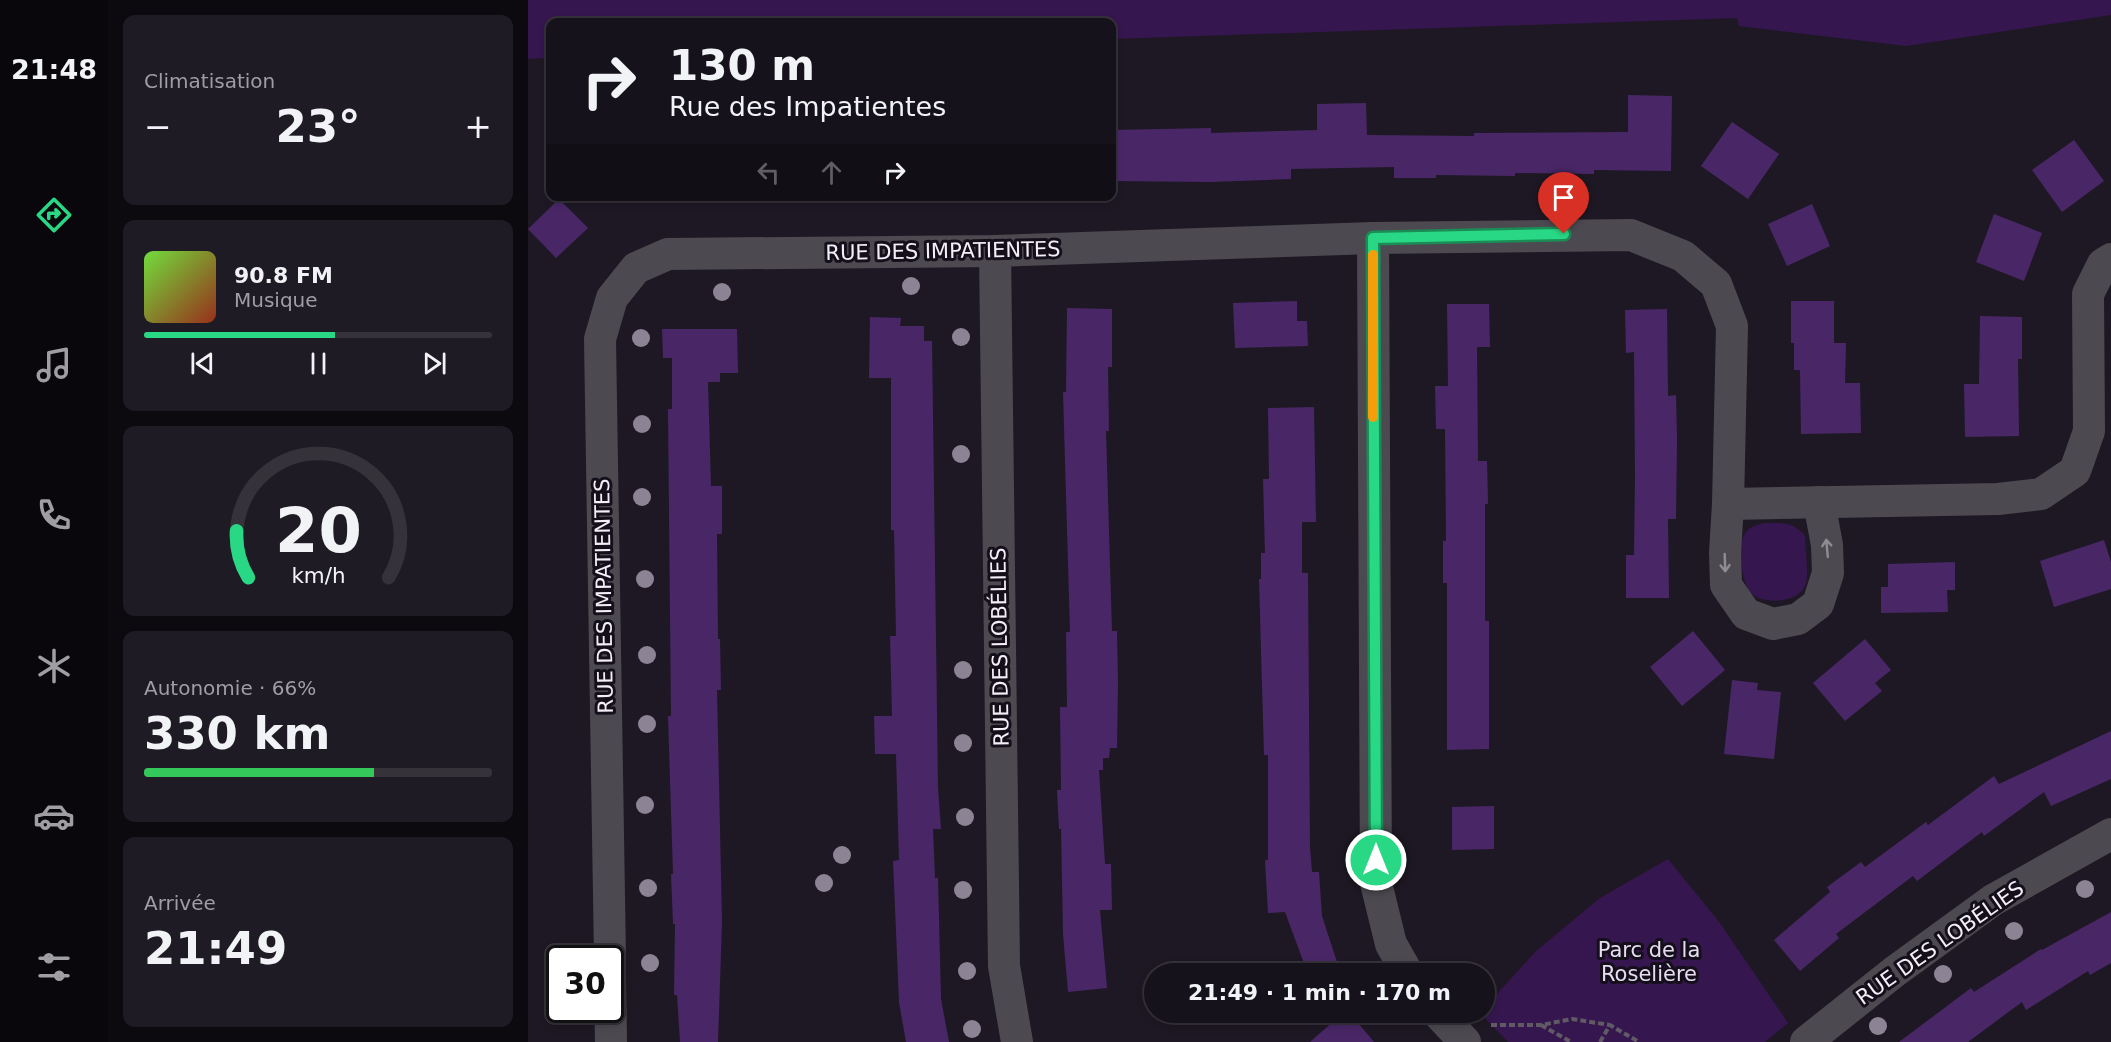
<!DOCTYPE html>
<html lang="fr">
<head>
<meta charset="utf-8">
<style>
	body { margin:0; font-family:"DejaVu Sans",sans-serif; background:#1f1b24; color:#f1f3f6; height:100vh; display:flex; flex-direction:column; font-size:22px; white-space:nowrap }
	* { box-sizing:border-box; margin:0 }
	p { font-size:20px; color:#9e9ea3 }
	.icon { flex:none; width:33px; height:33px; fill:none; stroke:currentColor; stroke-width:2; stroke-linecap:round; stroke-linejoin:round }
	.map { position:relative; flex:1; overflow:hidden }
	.panel { display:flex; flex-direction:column; gap:15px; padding:15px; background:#0c0a0f; width:420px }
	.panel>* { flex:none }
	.hud { position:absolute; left:18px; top:18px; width:570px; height:183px; border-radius:12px; box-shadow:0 3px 9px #0003,0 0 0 2px #35323a; background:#16121b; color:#f1f3f6; overflow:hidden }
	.speed { position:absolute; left:18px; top:945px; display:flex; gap:12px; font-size:30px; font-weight:700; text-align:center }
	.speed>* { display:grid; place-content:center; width:78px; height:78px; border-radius:50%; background:#16121b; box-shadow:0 3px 9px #0003,0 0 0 2px #35323a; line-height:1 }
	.speed .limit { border:3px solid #111; border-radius:9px; background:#fff; color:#111 }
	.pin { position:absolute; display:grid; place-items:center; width:51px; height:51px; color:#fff; margin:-62px -26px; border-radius:50% 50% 50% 0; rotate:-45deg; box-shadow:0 0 6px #0007 }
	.pin .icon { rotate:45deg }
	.me { position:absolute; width:66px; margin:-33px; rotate:0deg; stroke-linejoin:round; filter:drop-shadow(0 0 4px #0008) }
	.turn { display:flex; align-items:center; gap:21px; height:126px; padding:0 24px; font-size:27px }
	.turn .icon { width:78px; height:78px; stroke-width:2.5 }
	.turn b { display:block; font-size:42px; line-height:51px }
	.lanes { display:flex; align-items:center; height:57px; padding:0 24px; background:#0003; justify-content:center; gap:30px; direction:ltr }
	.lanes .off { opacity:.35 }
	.big { font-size:45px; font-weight:600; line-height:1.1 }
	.panel .card { flex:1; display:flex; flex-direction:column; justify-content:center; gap:9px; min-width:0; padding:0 21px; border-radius:12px; background:#1f1b24 }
	.panel .dial { align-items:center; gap:0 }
	.dial svg { height:156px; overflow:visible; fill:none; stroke:#35323a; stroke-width:7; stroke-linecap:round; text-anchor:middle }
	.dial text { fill:#f1f3f6; stroke:none }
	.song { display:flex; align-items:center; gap:18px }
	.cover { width:72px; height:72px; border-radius:9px; background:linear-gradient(135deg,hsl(100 70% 55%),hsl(10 70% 35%)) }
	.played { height:6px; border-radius:3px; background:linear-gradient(90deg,#29d885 55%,#35323a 55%) }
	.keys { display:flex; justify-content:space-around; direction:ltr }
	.heat { display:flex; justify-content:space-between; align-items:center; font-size:33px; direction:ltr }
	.charge { height:9px; border-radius:4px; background:linear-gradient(90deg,#34c759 66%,#35323a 0) }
	.trip { position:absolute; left:616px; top:963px; width:351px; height:60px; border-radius:30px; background:#16121b; box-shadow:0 3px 9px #0003,0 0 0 2px #35323a; font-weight:600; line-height:60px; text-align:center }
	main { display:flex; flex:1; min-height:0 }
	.dock { display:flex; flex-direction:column; width:108px; justify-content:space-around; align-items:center; background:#09070b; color:#9e9ea3 }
	.dock .icon { width:42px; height:42px }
	.dock .selected { color:#29d885 }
	.dock b { font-size:27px; color:#f1f3f6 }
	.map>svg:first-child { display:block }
	.green { fill:#35164e }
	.building { fill:#492767 }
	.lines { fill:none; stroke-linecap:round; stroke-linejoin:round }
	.path { stroke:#605a65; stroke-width:4; stroke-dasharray:6 3; stroke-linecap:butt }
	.street { stroke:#4c4a50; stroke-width:32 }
	.tree { fill:#8c8494 }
	.oneway { stroke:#8f8c93 }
	.route-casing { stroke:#1b8c56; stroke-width:15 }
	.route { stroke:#29d885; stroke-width:10 }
	.slow { stroke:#f59e0b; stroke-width:10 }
	.labels { text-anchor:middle; stroke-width:6; stroke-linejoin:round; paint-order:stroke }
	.street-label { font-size:21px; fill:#f3eff8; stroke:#140f1a }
	.park-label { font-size:21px; fill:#e6ddf0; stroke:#140f1a }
</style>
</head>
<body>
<main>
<nav class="dock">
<b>21:48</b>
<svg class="icon selected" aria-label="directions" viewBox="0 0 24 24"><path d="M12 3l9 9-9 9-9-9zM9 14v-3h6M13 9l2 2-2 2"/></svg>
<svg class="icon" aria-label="music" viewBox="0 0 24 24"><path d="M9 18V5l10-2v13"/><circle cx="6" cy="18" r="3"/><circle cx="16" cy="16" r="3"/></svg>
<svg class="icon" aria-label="phone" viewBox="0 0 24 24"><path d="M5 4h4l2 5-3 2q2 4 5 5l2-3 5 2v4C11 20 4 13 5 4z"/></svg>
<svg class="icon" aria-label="climate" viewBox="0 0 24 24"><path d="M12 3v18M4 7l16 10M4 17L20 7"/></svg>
<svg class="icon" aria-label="car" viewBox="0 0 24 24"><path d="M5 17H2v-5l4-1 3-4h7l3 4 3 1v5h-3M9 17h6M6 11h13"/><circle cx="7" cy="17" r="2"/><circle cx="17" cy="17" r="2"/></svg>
<svg class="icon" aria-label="filters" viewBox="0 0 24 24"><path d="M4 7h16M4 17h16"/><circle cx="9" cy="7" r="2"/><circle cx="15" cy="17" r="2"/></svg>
</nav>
<section class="panel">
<div class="card"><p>Climatisation</p>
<div class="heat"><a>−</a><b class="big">23°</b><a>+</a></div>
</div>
<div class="card">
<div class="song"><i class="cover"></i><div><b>90.8 FM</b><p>Musique</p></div></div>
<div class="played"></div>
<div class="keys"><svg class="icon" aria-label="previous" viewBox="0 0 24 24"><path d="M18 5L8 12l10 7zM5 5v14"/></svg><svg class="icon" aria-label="pause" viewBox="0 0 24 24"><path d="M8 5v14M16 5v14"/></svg><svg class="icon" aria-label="next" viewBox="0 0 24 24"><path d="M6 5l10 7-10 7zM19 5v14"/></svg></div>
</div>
<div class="card dial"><svg viewBox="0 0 100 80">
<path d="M14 69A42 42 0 1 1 86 69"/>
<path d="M14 69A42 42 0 0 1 8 45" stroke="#29d885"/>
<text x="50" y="56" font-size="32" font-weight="700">20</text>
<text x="50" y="72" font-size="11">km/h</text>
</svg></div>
<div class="card"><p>Autonomie · 66%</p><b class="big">330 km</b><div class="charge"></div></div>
<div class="card"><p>Arrivée</p><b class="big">21:49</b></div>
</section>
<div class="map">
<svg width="1583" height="1042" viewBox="0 0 1583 1042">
	<rect width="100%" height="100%" fill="#1e1824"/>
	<g class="green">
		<path d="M 0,0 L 1583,0 L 1583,15 L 1378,46 L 1211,26 L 1209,18 L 584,39 L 584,22 L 22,22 L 22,58 L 0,59 Z"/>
		<path d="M 1236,523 C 1252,523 1266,521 1277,536 C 1277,549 1281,571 1278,583 C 1273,604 1234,605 1223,593 C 1213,582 1208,542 1219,531 C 1223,526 1230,525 1236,523 Z"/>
		<path d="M 1140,859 L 1192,923 L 1260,1023 L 1237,1042 L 980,1042 L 952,1013 L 957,1012 L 957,1007 L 1008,951 L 1072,898 Z"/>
	</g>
	<g class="building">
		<path d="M 1100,95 L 1144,96 L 1143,171 L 1066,170 L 1066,174 L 987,173 L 987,176 L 908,175 L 908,178 L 866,178 L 866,167 L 763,169 L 763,179 L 682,182 L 584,181 L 584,130 L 683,128 L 683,133 L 789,130 L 789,104 L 838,103 L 839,135 L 946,136 L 946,133 L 1100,132 Z"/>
		<path d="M 1204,122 L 1251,154 L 1220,199 L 1173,166 Z"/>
		<path d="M 1546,140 L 1576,181 L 1534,212 L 1504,170 Z"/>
		<path d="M 31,199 L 60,228 L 28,258 L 0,229 Z"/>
		<path d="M 1284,204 L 1302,246 L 1259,266 L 1240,224 Z"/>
		<path d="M 1466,214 L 1514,233 L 1496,281 L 1448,262 Z"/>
		<path d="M 769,301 L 769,321 L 779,321 L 780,346 L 707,348 L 705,303 Z"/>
		<path d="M 1263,301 L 1306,301 L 1306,343 L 1318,343 L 1317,383 L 1332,383 L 1333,433 L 1273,434 L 1272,370 L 1266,370 L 1266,343 L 1263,343 Z"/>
		<path d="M 919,304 L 961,304 L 962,347 L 949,347 L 950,461 L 959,461 L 960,504 L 957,504 L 957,621 L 961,621 L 961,749 L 919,750 L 919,583 L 915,583 L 915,541 L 918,541 L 917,429 L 908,429 L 907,386 L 920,386 Z"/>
		<path d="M 539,308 L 584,309 L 584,367 L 580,367 L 581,431 L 578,431 L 584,631 L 589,631 L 590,683 L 589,748 L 582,748 L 581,758 L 575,758 L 575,770 L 571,770 L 577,864 L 583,864 L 584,910 L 572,910 L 579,988 L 540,992 L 535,934 L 533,829 L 531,829 L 529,790 L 533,790 L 532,707 L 539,707 L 538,632 L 542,632 L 535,392 L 538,392 Z"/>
		<path d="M 1139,309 L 1140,396 L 1148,395 L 1149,438 L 1148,519 L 1140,519 L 1141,598 L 1098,598 L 1098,555 L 1106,555 L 1107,477 L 1106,352 L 1098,353 L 1097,310 Z"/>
		<path d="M 1452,316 L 1494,317 L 1494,359 L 1490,359 L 1491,436 L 1437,437 L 1436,384 L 1451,384 Z"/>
		<path d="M 342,317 L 373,318 L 372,326 L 396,326 L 396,341 L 404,341 L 410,788 L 413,829 L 405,829 L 407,878 L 410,878 L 413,999 L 421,1042 L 378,1042 L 371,1002 L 365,861 L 371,860 L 368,754 L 347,754 L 346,716 L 364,716 L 362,636 L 368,636 L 366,530 L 363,530 L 363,378 L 341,378 Z"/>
		<path d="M 134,329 L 209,329 L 210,373 L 192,373 L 192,382 L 180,382 L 183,486 L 194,486 L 194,534 L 189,534 L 190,639 L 192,639 L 193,690 L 189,690 L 194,922 L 190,1042 L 152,1042 L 149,995 L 146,995 L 147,924 L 145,924 L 143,874 L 145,874 L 140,716 L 143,716 L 140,409 L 144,409 L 144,358 L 135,358 Z"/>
		<path d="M 786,407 L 788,522 L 774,522 L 774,573 L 780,573 L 782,848 L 784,872 L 791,872 L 794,916 L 811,968 L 794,974 L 780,974 L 757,912 L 740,913 L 737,860 L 740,860 L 740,755 L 736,755 L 731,579 L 733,579 L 733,553 L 737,553 L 735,479 L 741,479 L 740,408 Z"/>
		<path d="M 1576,540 L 1583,562 L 1583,589 L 1526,607 L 1512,561 Z"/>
		<path d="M 1427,562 L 1427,590 L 1419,590 L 1420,612 L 1353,613 L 1353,587 L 1360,587 L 1360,564 Z"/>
		<path d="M 1165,631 L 1197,670 L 1154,706 L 1122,667 Z"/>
		<path d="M 1337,639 L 1363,670 L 1347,683 L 1354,691 L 1317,721 L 1285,683 Z"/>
		<path d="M 1204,680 L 1230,683 L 1229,690 L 1253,692 L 1246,759 L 1196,754 Z"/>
		<path d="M 1583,731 L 1583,779 L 1523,806 L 1516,792 L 1456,836 L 1454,832 L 1389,881 L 1385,876 L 1308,934 L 1311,938 L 1272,971 L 1246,940 L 1302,892 L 1299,887 L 1333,862 L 1337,867 L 1398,822 L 1400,825 L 1466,776 L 1471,784 Z"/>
		<path d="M 966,806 L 966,849 L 924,850 L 924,807 Z"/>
		<path d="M 1583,912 L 1583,963 L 1562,975 L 1560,971 L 1498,1010 L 1494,1002 L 1440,1042 L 1371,1042 L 1443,988 L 1446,992 L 1513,949 L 1514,950 Z"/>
		<path d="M 816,1012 L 821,1012 L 846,1042 L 782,1042 Z"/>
	</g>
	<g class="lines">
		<g class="path">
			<path d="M 963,1025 L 1013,1025 L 1044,1019 L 1082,1025"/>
			<path d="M 1013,1025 L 1043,1042"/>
			<path d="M 1072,1042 L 1082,1025 L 1111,1042"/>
		</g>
		<g class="street">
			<path d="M 845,238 L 848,883 L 863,944 L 880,974"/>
			<path d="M 467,251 L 476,966 L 489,1042"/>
			<path d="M 1200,504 L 1197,553 L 1198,585 L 1218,614 L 1245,624 L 1270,619 L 1290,604 L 1300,573 L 1299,545 L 1291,502"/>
			<path d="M 82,958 L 72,339 L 84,298 L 108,268 L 140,254 L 467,251 L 845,238 L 1103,235 L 1155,256 L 1188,284 L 1204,326 L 1200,504 L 1470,499 L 1513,494 L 1547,471 L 1561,431 L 1560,294 L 1575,264 L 1583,259"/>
			<path d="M 82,980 L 83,1042"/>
			<path d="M 909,1012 L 937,1042"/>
			<path d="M 1278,1042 L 1366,972 L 1465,900 L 1583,834"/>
		</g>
	</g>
	<g class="tree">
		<circle cx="383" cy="286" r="9"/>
		<circle cx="194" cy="292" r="9"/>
		<circle cx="433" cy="337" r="9"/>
		<circle cx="113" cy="338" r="9"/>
		<circle cx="114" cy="424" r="9"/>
		<circle cx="433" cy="454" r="9"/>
		<circle cx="114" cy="497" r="9"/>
		<circle cx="117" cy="579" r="9"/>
		<circle cx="119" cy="655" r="9"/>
		<circle cx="435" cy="670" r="9"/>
		<circle cx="119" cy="724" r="9"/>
		<circle cx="435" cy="743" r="9"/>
		<circle cx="117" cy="805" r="9"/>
		<circle cx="437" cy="817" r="9"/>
		<circle cx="314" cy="855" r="9"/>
		<circle cx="296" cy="883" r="9"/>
		<circle cx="120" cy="888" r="9"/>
		<circle cx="1557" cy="889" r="9"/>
		<circle cx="435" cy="890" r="9"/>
		<circle cx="1486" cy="931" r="9"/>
		<circle cx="122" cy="963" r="9"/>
		<circle cx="439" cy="971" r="9"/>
		<circle cx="1415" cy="974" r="9"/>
		<circle cx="1350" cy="1026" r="9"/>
		<circle cx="444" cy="1029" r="9"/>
	</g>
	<defs><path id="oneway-shaft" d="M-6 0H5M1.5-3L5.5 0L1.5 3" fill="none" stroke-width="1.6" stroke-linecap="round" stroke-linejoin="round" transform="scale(1.5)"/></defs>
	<g class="oneway">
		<use href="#oneway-shaft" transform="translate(1299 548) rotate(-95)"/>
		<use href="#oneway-shaft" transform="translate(1197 563) rotate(88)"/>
	</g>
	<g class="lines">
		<defs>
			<path id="route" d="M 848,860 L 845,238 L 1036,234"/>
		</defs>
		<use href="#route" class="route-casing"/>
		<use href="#route" class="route"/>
		<path class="slow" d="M 845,255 L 845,417"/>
	</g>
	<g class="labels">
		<g class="street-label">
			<text transform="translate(415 251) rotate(-1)" y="7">RUE DES IMPATIENTES</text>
			<text transform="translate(76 596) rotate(-91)" y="7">RUE DES IMPATIENTES</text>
			<text transform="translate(472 647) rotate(-91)" y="7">RUE DES LOBÉLIES</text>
			<text transform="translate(1412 943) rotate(-35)" y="7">RUE DES LOBÉLIES</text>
		</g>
		<g class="park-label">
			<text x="1121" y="957">Parc de la<tspan x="1121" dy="24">Roselière</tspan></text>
		</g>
	</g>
</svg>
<div class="speed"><div class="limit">30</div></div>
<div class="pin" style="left:1036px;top:234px;background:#d93025"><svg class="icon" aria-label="arrive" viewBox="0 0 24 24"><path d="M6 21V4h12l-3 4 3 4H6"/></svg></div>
<svg class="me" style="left:848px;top:860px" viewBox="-20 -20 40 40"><circle r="17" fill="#29d885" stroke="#fff" stroke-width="3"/><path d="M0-11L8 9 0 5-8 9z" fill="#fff"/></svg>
<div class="trip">21:49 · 1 min · 170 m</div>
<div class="hud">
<div class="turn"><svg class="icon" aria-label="right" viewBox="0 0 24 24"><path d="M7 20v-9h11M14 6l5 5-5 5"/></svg><div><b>130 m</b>Rue des Impatientes</div></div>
<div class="lanes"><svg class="icon off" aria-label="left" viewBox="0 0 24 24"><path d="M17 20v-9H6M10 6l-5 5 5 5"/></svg><svg class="icon off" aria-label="ahead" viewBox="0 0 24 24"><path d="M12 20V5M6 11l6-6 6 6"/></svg><svg class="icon" aria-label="right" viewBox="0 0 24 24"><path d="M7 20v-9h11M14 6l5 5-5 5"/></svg></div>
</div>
</div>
</main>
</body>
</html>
